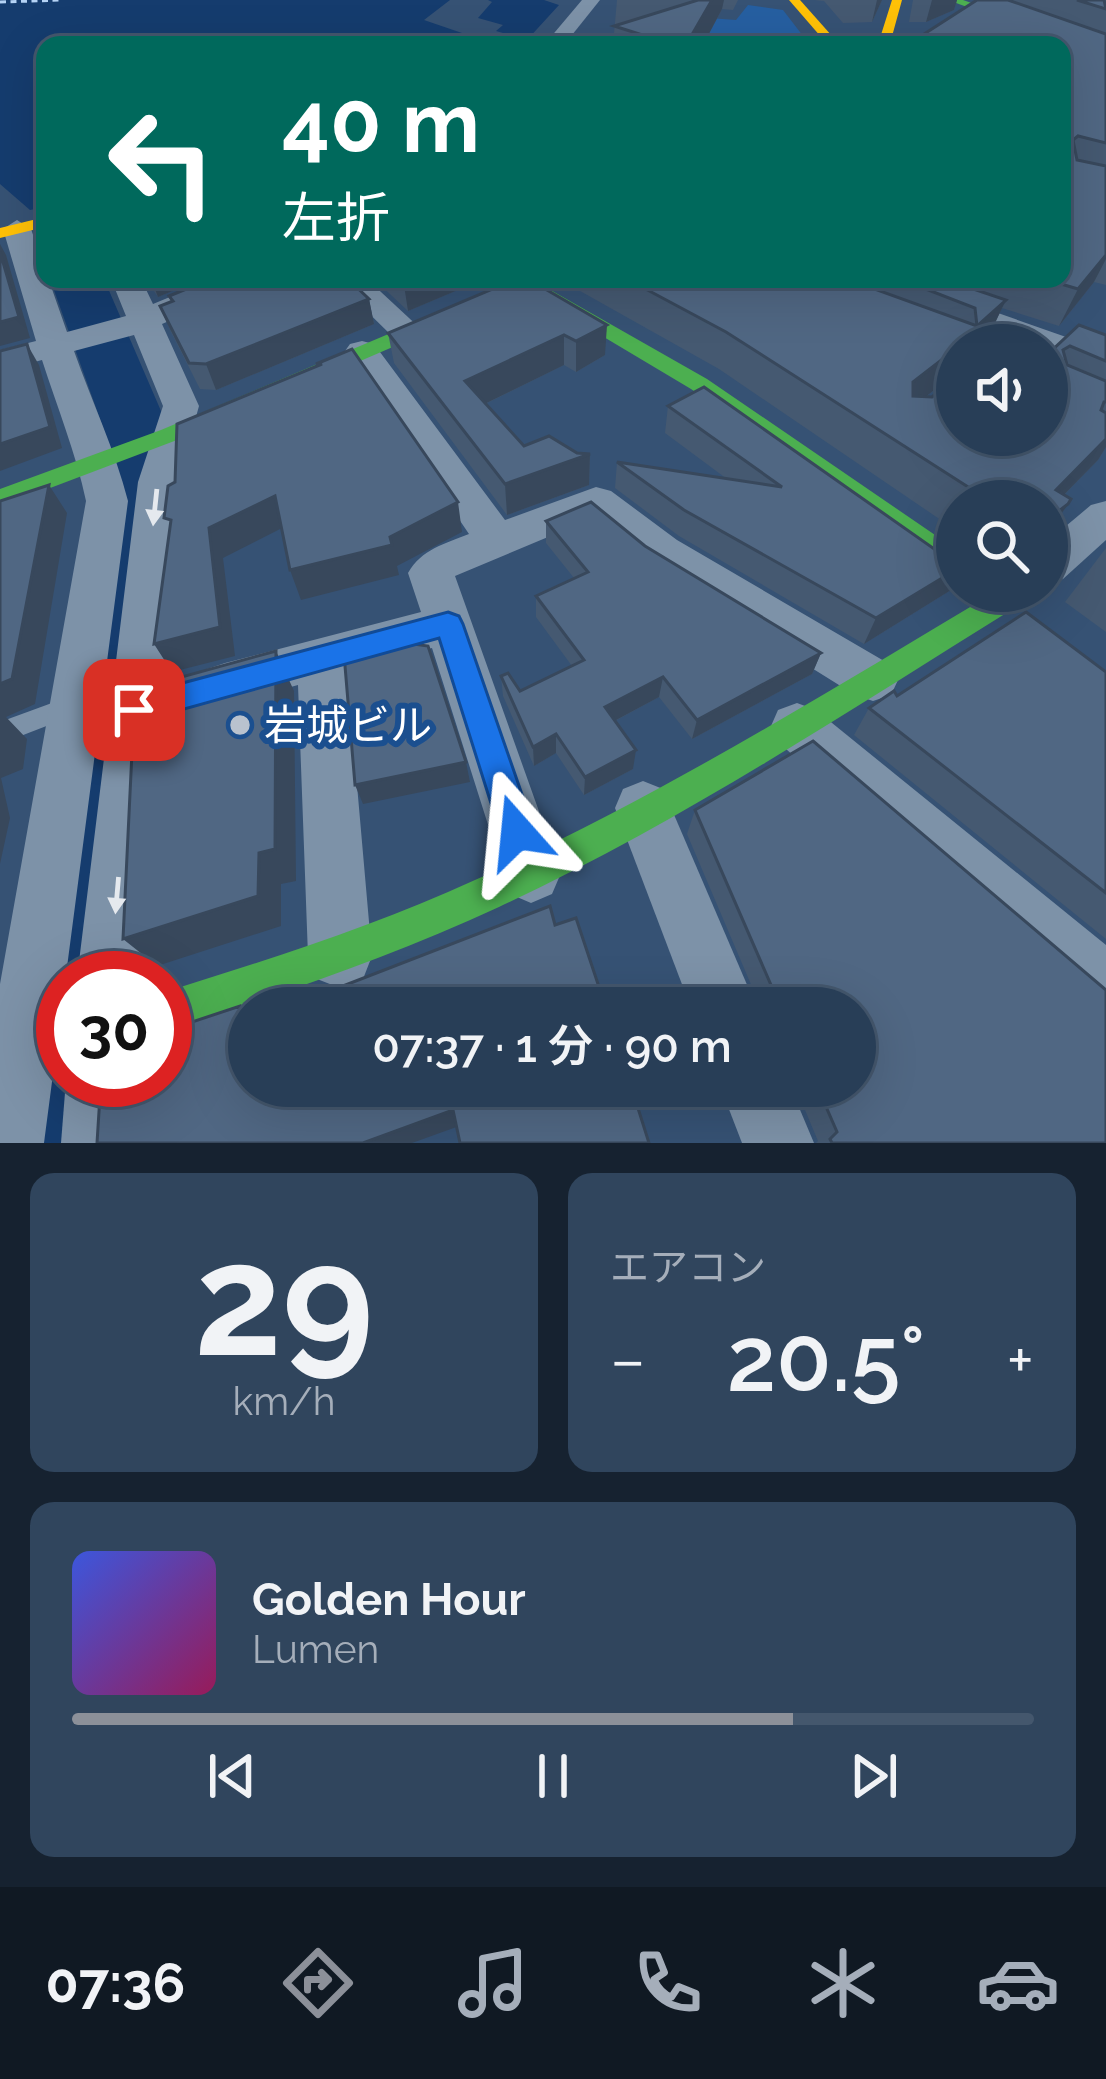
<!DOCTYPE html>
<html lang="ja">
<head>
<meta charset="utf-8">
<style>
	body { margin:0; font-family:Raleway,"Noto Sans JP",sans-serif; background:#30455d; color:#f1f3f6; height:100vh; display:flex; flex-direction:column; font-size:45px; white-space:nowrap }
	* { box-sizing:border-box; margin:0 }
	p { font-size:39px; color:#a5aeba }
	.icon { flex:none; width:66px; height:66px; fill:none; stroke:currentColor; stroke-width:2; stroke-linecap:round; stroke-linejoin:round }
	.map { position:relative; height:1143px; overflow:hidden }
	.details { display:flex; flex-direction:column; gap:30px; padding:30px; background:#162230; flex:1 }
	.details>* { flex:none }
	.hud { position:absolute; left:36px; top:36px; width:1035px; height:252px; border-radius:24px; box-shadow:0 12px 48px #0002,0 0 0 3px #44576d; background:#00695c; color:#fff; overflow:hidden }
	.tools { position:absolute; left:936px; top:324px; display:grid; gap:24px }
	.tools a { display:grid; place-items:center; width:132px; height:132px; border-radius:50%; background:#283e57; box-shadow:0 12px 48px #0002,0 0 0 3px #44576d; font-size:60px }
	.speed { position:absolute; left:36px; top:951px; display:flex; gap:24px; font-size:60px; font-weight:700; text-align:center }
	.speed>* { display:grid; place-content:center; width:156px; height:156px; border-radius:50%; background:#283e57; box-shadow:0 12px 48px #0002,0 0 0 3px #44576d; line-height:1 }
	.speed .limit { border:18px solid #d22; background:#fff; color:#111 }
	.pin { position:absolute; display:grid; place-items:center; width:102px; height:102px; color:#fff; margin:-51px; border-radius:24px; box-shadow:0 6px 18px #0006 }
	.me { position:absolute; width:132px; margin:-66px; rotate:342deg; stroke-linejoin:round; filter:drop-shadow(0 0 9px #0008) }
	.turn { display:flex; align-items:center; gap:42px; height:252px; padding:0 48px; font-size:54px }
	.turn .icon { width:156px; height:156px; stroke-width:2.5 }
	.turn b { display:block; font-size:84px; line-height:102px }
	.big { font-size:90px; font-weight:600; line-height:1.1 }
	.details .tile { flex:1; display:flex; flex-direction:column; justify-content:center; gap:18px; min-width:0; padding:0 42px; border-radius:24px; background:#30455d }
	.details .dial { align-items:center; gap:0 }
	.dial b { font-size:156px; line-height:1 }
	.song { display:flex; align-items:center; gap:36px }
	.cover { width:144px; height:144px; border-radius:18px; background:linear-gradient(135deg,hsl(230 70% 55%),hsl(330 70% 35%)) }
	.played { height:12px; border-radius:6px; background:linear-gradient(90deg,#8c9099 75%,#44576d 75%) }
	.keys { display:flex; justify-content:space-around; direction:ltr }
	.heat { display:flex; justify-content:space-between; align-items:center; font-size:66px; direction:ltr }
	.details .tiles { flex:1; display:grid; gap:30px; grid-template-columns:1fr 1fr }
	.tile:last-child { grid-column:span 2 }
	.trip { position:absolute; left:228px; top:987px; width:648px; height:120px; border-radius:60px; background:#283e57; box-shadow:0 12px 48px #0002,0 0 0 3px #44576d; font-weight:600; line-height:120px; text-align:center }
	.menu { display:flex; height:192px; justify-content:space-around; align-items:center; background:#101923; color:#a5aeba }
	.menu .icon { width:84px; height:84px }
	.menu .current { color:#8c9099 }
	.menu b { font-size:54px; color:#f1f3f6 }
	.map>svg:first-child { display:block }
	.green { fill:#265fa1 }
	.water { fill:#153c6e }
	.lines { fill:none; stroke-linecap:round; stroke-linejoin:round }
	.ferry { stroke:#b5d3f5; stroke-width:3; stroke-dasharray:6 4.5; stroke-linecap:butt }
	.lane { fill:#7d92a8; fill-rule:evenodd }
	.street { fill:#7d92a8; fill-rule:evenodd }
	.fast { fill:#4caf50; fill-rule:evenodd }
	.slow { fill:#ffc107; fill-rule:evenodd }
	.wall { fill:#455971 }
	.shaded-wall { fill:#38485c }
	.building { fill:#506783; stroke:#38485c; stroke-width:3 }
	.oneway { fill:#e5e9ee }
	.route { fill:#1a73e8; stroke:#114b97; stroke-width:3 }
	.poi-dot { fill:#b9c2ce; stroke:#1b4f8f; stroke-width:4.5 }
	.labels { text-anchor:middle; stroke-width:12; stroke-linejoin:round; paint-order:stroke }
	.poi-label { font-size:42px; fill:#fff; stroke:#1b4f8f; text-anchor:start }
</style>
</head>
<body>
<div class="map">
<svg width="1106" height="1143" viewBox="0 0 1106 1143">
	<rect width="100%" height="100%" fill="#365274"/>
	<path class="green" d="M 748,5 L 783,10 L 810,45 L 665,45 L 696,17 L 736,20 Z"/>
	<g class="water">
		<path d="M 0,0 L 450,0 L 424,20 L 497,45 C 453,45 411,33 369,45 L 45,45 L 45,207 L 30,210 L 0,184 Z"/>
		<path d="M 488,0 L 544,0 L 559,5 L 527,40 L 496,31 L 503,25 L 478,18 L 492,2 Z"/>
		<path d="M 50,279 L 104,279 L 161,411 L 93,978 L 63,978 L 63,1080 L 81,1080 L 73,1143 L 16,1143 L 105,433 Z"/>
	</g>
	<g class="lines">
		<path class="ferry" d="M 0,2 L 62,0"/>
		<path class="lane" d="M 71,696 L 80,699 L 83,706 L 80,713 L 0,744 L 0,722 Z"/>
		<g class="street">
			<path d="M 582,0 L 600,0 L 564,45 L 544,45 Z"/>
			<path d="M 17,220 L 31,229 L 67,332 L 126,316 L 111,279 L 141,279 L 153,304 L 213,279 L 254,279 L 250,286 L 162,324 L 199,406 L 178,482 L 141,978 L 77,978 L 138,482 L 163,406 L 134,335 L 74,351 C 92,402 115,450 128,501 L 44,1143 L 0,1143 L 0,984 L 86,501 C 76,453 57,407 42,360 L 0,371 L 0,350 L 36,341 L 3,229 Z"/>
			<path d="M 334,279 L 367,279 L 423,331 L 418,338 L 394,338 Z"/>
			<path d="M 857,279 L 901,279 L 1106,351 L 1106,373 L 1047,353 L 1047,345 L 1024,345 L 861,286 Z"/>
			<path d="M 362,341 L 374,344 L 505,520 L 596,487 L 611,491 L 677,540 L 891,665 L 898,680 L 891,695 L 873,701 L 855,695 L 645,564 L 591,519 L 455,576 L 561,873 L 552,894 L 531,903 L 510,894 L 432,648 L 347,671 L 372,956 L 363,979 L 340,988 L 317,979 L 308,956 L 298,685 L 225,705 L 207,699 L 200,684 L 207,669 L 225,663 L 421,612 L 408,573 C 422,549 444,544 469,534 L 345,351 L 350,344 Z"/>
			<path d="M 1106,501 L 1106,540 L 1063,579 L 1047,584 L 1047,542 L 1091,505 Z"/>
			<path d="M 797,703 L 816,710 L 1106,945 L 1106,1020 L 1083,1010 L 778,742 L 771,726 L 778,710 Z"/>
			<path d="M 643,781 L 663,789 L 757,1008 L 691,1008 L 615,808 L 623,789 Z"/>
			<path d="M 66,1080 L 136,1080 L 133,1143 L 61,1143 Z"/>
			<path d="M 720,1086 L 790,1086 L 814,1143 L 742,1143 Z"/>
		</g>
		<g class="fast">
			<path d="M 948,0 L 963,0 L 1106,50 L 1106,58 Z"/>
			<path d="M 519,279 L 544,279 L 540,284 L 707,379 L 957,550 L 957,574 L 691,389 L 525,290 L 177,440 L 0,507 L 0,489 L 161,430 Z"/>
			<path d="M 997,591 L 1033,591 L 1029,599 C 856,706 684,821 499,907 C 391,957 278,995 165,1032 L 165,992 C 270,959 375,926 475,880 C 657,798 826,693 997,591 Z"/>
		</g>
		<g class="slow">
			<path d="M 789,0 L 800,0 L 840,45 L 828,45 Z"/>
			<path d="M 892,0 L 902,0 L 891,40 L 885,45 L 871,45 L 880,38 Z"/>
			<path d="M 45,217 L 45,227 L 0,238 L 0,228 Z"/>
		</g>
	</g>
	<g class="wall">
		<path d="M 617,0 L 738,0 L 733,10 L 722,9 L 703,45 L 613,45 Z"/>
		<path d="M 814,0 L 882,0 L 872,22 L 843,23 L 824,1 Z"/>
		<path d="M 913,0 L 957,0 L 954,10 L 926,22 L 909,22 Z"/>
		<path d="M 977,0 L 1106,0 L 1106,285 L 1094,282 L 1059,326 L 1002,308 L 991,332 L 1020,345 L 957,345 L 957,375 L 954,374 L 927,396 L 957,435 L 1047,355 L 1106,335 L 1106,447 L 1098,460 L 1064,495 L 1071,499 L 1047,535 L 1047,501 L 957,501 L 957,531 L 719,369 L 573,287 L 574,279 L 1062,279 Z"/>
		<path d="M 146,279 L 201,279 L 158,297 Z"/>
		<path d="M 374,279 L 484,279 L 408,311 Z"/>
		<path d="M 516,279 L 605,355 L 576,372 L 564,365 L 485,404 L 524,446 L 590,454 L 589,485 L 507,515 L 394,363 L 388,333 Z"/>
		<path d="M 169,296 L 369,299 L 374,324 L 216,390 L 200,389 L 171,332 L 160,306 L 171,302 Z"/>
		<path d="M 668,406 L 951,590 L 864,644 L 679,536 L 615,488 L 617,462 L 727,479 L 665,433 Z"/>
		<path d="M 546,521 L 645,546 L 821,653 L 812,674 L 692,739 L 659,697 L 615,721 L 633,769 L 584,795 L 556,753 L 534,766 L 503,696 L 501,676 L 520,691 L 572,666 L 536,617 L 536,596 L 574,578 L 546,543 Z"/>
		<path d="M 1106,548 L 1106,632 L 1065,602 Z"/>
		<path d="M 1106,672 L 1106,939 L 854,735 L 869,708 L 897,696 Z"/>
		<path d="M 695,810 L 1106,1143 L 816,1143 L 818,1141 L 795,1086 L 855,1086 L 855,1008 L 761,1008 L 687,834 Z"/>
	</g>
	<g class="shaded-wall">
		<path d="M 712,0 L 724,0 L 722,9 L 703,45 L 686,45 Z"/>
		<path d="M 877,0 L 882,0 L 872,22 Z"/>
		<path d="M 932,0 L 957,0 L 954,10 L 926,22 Z"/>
		<path d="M 0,244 L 6,255 L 30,338 L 0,346 Z"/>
		<path d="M 1106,255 L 1106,259 L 1094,282 L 1059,326 L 1078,289 Z"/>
		<path d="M 151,279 L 201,279 L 158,297 Z"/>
		<path d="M 420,279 L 484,279 L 408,311 L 404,285 Z"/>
		<path d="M 874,279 L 884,279 L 874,310 Z"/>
		<path d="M 369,299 L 374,324 L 216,390 L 206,364 Z"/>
		<path d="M 1006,300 L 988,337 L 977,326 Z"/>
		<path d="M 607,325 L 605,355 L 576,372 L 576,341 Z"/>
		<path d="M 564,335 L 564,365 L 468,412 L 465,381 Z"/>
		<path d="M 27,344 L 39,365 L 62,448 L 0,471 L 0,444 Z"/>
		<path d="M 957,348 L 957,368 L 954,374 L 898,419 L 913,382 Z"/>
		<path d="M 1106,439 L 1106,447 L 1098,460 L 1047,512 L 1056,490 Z"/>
		<path d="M 590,454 L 589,485 L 507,515 L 505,484 Z"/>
		<path d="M 49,485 L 67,513 L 35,704 L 6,717 L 27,739 L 23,769 L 1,778 L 10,818 L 0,864 L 0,684 Z"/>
		<path d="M 275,496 L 286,526 L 223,558 L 235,656 L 172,672 L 154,644 L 209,528 Z"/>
		<path d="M 458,502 L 462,532 L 397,566 L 399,575 L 301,600 L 290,570 L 390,537 Z"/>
		<path d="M 1068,504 L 1047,535 L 1047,520 Z"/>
		<path d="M 957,569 L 957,579 L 951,590 L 864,644 L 876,618 Z"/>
		<path d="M 276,651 L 294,691 L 296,881 L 281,884 L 281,926 L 157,966 L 123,939 Z"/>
		<path d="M 821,653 L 812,674 L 692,739 L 697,720 Z"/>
		<path d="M 663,677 L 659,697 L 603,727 L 605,707 Z"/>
		<path d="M 556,734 L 556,753 L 534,766 L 533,747 Z"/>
		<path d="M 636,750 L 633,769 L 584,795 L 585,777 Z"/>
		<path d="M 466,762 L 470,782 L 363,804 L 355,785 Z"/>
		<path d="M 240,1006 L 249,1013 L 249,1032 L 241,1025 Z"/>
		<path d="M 453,1110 L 462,1125 L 412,1143 L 363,1143 Z"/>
	</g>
	<g class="building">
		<path d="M 698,0 L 712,0 L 686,45 L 674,45 L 614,26 Z"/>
		<path d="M 977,0 L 1008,0 L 1106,34 L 1106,143 L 1078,136 L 1073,140 L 1077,160 L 1106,166 L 1106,255 L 1078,289 L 1044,279 L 1062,279 L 1062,45 L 907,45 Z"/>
		<path d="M 1077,0 L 1104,0 L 1106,9 Z"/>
		<path d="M 0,252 L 19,317 L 0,322 Z"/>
		<path d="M 211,279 L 348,279 L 369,299 L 206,364 L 189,363 L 160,306 L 173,301 L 169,296 Z"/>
		<path d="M 397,279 L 420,279 L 404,285 Z"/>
		<path d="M 516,279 L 528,279 L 607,325 L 576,341 L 564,335 L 465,381 L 524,446 L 549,436 L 577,453 L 590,454 L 505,484 L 388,333 Z"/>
		<path d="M 627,279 L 875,279 L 877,290 L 977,326 L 975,308 L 900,279 L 944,279 L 1006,300 L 977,326 L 1020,345 L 977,345 L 977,338 L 971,337 L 961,345 L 957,345 L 957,348 L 913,382 L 913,396 L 932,397 L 957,375 L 957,435 L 1047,435 L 1047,355 L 1079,325 L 1106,335 L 1106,361 L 1070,346 L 1063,350 L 1067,365 L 1106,381 L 1106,402 L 1104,402 L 1101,410 L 1106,413 L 1106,439 L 1056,490 L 1071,499 L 1068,504 L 1047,520 L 1047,501 L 990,501 L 726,332 Z"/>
		<path d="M 27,344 L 50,427 L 0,444 L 0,351 Z"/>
		<path d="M 352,349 L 458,502 L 390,537 L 392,545 L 290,570 L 275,496 L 209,528 L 220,627 L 154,644 L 171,520 L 164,518 L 168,486 L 175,482 L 177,424 L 322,364 L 316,364 Z"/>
		<path d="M 704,387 L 947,558 L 957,561 L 957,569 L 876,618 L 684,510 L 617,462 L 782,487 L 668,406 Z"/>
		<path d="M 49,485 L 12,679 L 0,684 L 0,501 Z"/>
		<path d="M 591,502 L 645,546 L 821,653 L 697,720 L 663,677 L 605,707 L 636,750 L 585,777 L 556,734 L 533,747 L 501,676 L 508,673 L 520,691 L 584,660 L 536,596 L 588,572 L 546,521 Z"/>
		<path d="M 1026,612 L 1106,672 L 1106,893 L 869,708 L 894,691 L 897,696 Z"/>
		<path d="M 411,635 L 413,644 L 428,646 L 466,762 L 355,785 L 344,654 Z"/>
		<path d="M 276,651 L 275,849 L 259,853 L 258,896 L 123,939 L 132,752 L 149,748 L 145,687 Z"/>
		<path d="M 813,741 L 1106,990 L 1106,1143 L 832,1143 L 830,1139 L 837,1132 L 817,1086 L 855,1086 L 855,1008 L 781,1008 L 695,810 Z"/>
		<path d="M 550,906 L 555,925 L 576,918 L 606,1008 L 286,1008 Z"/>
		<path d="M 240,1006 L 241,1025 L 249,1022 L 249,1086 L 631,1086 L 649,1143 L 460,1143 L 453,1110 L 363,1143 L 97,1143 L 101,1080 L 165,1080 L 165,1031 Z"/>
	</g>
	<defs><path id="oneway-solid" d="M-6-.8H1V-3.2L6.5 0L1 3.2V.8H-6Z" transform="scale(3)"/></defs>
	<g class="oneway">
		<use href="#oneway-solid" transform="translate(155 507) rotate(96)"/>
		<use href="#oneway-solid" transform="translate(117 895) rotate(95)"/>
	</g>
	<path class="route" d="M 448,612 L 459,616 L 463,624 L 535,832 L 530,844 L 517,849 L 505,844 L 500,832 L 439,638 L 134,723 L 123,719 L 119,710 L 123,700 L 134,696 Z"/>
	<circle class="poi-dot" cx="240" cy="725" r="12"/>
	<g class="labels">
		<g class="poi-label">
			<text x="264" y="740">岩城ビル</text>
		</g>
	</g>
</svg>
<div class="tools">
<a><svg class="icon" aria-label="sound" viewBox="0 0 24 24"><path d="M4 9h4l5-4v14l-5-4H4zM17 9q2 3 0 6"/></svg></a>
<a><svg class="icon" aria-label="search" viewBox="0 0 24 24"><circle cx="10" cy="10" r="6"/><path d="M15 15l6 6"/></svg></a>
</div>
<div class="speed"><div class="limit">30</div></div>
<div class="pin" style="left:134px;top:710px;background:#d93025"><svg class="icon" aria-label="arrive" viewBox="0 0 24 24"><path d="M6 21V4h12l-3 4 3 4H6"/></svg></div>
<svg class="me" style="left:517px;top:832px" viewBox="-20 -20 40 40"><path d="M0-17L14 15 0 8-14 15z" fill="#1a73e8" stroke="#fff" stroke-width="4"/></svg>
<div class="trip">07:37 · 1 分 · 90 m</div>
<div class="hud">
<div class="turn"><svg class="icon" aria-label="left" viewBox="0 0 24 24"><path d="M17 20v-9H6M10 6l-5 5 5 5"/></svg><div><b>40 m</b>左折</div></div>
</div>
</div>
<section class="details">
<div class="tiles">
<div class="tile dial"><b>29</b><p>km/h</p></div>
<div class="tile"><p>エアコン</p>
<div class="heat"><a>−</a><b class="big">20.5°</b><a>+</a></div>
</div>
<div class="tile">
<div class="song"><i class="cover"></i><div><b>Golden Hour</b><p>Lumen</p></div></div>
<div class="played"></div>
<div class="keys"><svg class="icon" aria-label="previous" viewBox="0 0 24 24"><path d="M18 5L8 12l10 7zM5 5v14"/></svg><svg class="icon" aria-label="pause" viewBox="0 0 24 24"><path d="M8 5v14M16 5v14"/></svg><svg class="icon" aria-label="next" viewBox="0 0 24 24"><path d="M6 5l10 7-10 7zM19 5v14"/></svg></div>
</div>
</div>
</section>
<nav class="menu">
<b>07:36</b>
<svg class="icon current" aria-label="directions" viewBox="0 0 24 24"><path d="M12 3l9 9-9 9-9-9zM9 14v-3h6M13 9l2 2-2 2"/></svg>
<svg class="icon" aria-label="music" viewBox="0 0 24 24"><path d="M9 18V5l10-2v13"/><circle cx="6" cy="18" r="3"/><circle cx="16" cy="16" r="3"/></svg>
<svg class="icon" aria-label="phone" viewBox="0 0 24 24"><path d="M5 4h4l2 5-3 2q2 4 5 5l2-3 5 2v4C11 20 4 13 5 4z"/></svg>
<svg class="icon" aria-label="climate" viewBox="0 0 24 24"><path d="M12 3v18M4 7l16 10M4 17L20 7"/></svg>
<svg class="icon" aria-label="car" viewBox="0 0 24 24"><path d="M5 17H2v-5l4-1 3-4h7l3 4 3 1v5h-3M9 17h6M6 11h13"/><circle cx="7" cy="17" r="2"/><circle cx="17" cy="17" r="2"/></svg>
</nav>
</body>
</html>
